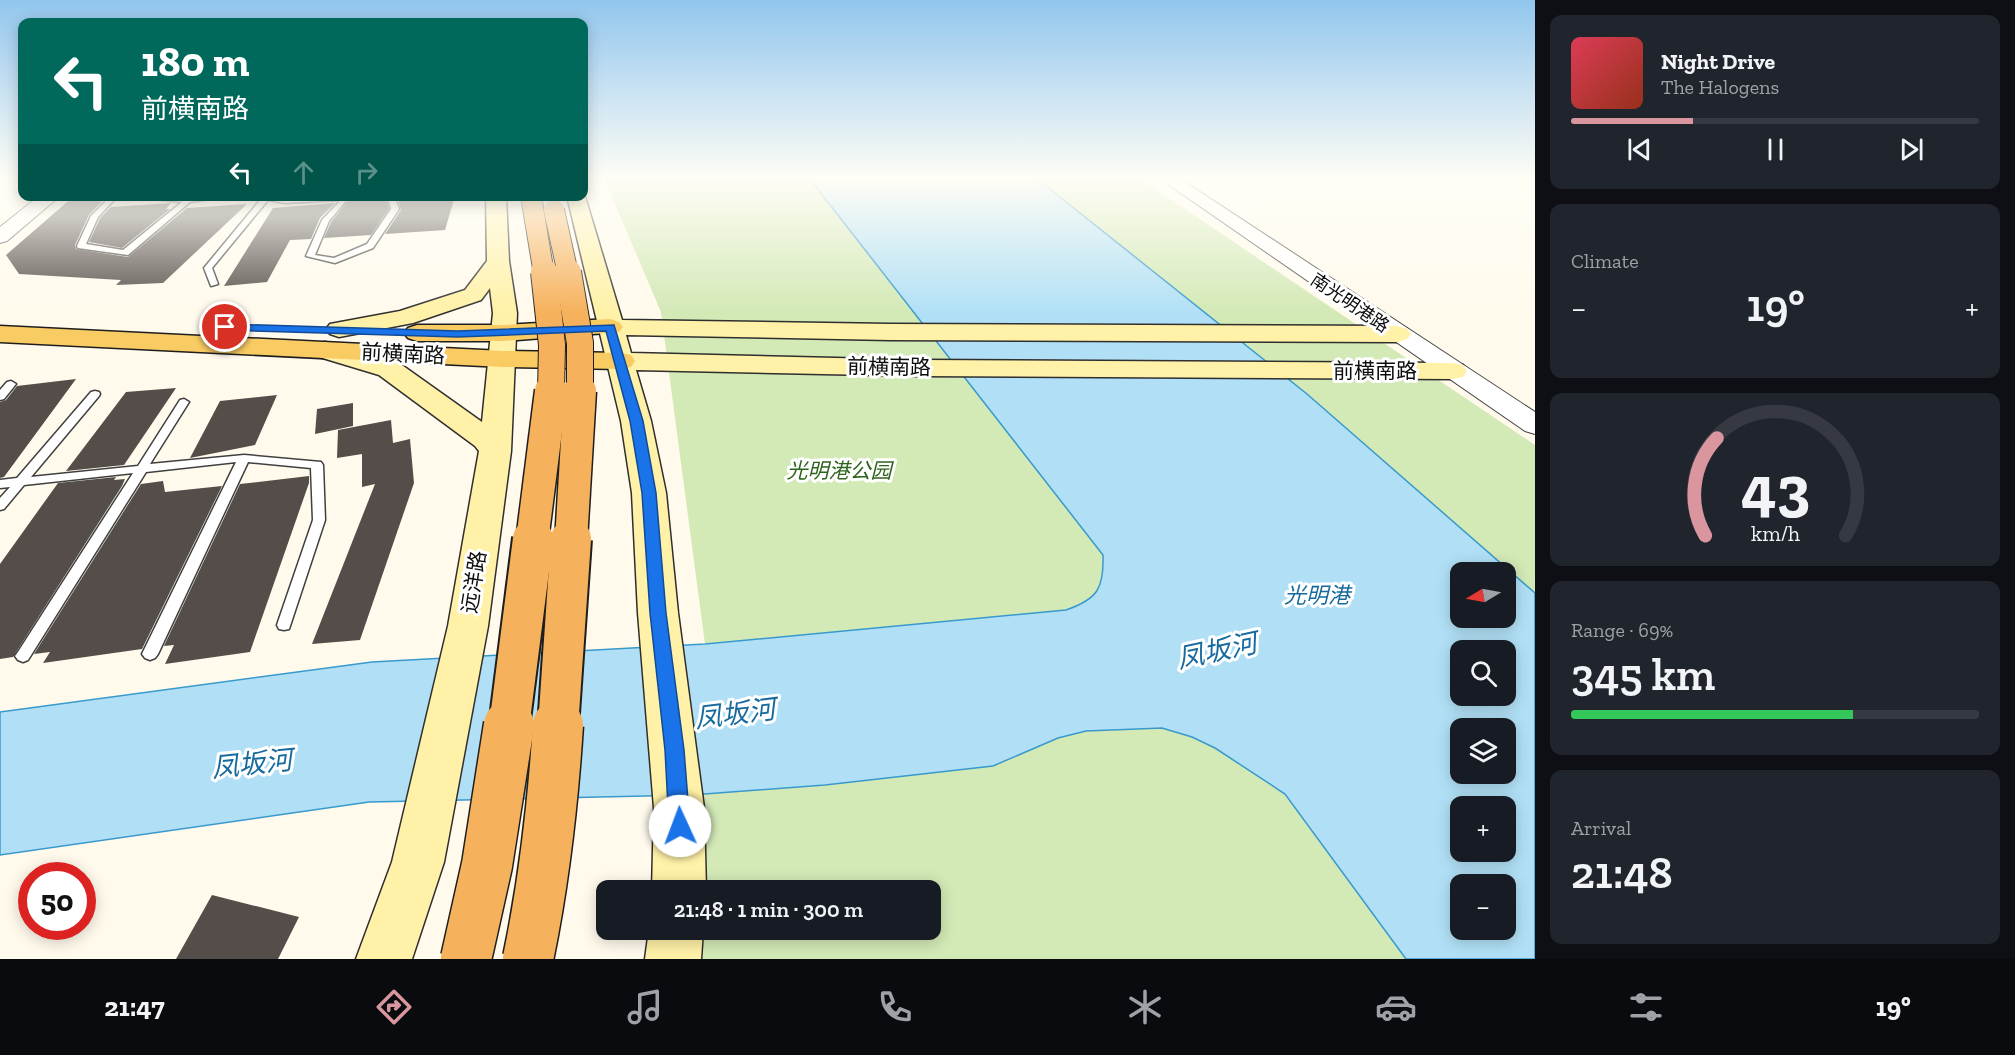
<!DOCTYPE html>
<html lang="en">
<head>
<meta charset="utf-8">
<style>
	body { margin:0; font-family:"Zilla Slab","Noto Sans SC",serif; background:#20242c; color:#f1f3f6; height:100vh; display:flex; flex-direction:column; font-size:22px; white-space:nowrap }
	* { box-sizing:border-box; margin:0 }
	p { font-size:20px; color:#9ea1a6 }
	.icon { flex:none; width:33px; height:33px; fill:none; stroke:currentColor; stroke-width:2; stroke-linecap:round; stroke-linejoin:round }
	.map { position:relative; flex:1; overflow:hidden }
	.panel { display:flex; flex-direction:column; gap:15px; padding:15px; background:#0d0f14; width:480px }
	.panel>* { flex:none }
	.guide { position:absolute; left:18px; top:18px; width:570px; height:183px; border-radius:12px; box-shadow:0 3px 15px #0003; background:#00695c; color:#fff; overflow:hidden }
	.needle { width:39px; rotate:260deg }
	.tools { position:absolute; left:1450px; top:562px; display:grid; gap:12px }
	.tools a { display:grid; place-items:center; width:66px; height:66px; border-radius:12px; background:#171b24; box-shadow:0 3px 15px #0003; font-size:30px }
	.speed { position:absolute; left:18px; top:862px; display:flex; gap:12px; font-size:30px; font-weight:700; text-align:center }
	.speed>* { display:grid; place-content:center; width:78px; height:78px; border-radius:50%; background:#171b24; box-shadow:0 3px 15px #0003; line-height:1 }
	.speed .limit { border:9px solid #d22; background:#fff; color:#111 }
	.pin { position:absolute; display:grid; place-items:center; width:51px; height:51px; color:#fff; margin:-26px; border:3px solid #fff; border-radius:50%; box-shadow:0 2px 6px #0007 }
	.me { position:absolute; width:66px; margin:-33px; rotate:358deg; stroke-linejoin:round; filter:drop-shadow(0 0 4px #0008) }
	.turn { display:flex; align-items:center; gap:21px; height:126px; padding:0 24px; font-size:27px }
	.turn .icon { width:78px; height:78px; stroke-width:2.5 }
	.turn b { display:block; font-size:42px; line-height:51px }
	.lanes { display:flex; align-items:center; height:57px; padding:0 24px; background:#0003; justify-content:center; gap:30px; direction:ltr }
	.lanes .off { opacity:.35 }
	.big { font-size:45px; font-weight:600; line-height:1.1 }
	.panel .tile { flex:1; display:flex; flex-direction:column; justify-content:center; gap:9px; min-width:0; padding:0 21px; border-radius:12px; background:#20242c }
	.panel .dial { align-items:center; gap:0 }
	.dial svg { height:156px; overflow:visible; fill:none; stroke:#363941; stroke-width:7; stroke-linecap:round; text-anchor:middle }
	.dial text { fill:#f1f3f6; stroke:none }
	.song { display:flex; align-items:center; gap:18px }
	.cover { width:72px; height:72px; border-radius:9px; background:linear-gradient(135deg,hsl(350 70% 55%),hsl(10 70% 35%)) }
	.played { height:6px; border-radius:3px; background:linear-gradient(90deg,#da969f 30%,#363941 30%) }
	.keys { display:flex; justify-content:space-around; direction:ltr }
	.heat { display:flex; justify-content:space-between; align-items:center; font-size:33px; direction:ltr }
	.charge { height:9px; border-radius:4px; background:linear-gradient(90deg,#34c759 69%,#363941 0) }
	.trip { position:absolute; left:596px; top:880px; width:345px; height:60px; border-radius:12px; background:#171b24; box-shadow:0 3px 15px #0003; font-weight:600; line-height:60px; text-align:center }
	.dock { display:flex; height:96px; justify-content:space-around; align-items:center; background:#090b0e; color:#9ea1a6 }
	.dock .icon { width:42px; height:42px }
	.dock .on { color:#da969f }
	.dock b { font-size:27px; color:#f1f3f6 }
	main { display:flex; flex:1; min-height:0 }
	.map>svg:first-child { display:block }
	.green { fill:#d3e9b6 }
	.water { fill:#b1e0f6; stroke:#3899cd; stroke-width:1.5; fill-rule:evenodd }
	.building { fill:#554d49 }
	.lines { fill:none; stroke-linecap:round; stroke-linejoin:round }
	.service-casing { stroke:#404040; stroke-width:3 }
	.tertiary-casing { stroke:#404040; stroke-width:2 }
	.secondary-casing { stroke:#2f2f2f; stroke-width:3 }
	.primary-casing { stroke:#1e1e1e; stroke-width:3 }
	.service { fill:#fff; fill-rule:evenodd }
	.tertiary { fill:#fff; fill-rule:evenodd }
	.secondary { fill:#fff1a7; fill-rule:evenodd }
	.primary { fill:#f9cc63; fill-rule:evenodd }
	.trunk-bridge-far4-casing { stroke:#1e1e1e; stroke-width:22; stroke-linecap:butt }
	.trunk-bridge-far3-casing { stroke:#1e1e1e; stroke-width:28; stroke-linecap:butt }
	.trunk-bridge-far2-casing { stroke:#1e1e1e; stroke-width:35; stroke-linecap:butt }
	.trunk-bridge-far1-casing { stroke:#1e1e1e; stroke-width:44; stroke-linecap:butt }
	.trunk-bridge-casing { stroke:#1e1e1e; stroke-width:53; stroke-linecap:butt }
	.trunk-bridge-far4 { stroke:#f6b15c; stroke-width:20 }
	.trunk-bridge-far3 { stroke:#f6b15c; stroke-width:26 }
	.trunk-bridge-far2 { stroke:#f6b15c; stroke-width:32 }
	.trunk-bridge-far1 { stroke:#f6b15c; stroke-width:40 }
	.trunk-bridge { stroke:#f6b15c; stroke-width:50 }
	.route { fill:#1a73e8; stroke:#114b97; stroke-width:1.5 }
	.labels { text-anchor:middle; stroke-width:6; stroke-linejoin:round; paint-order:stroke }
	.far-street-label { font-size:18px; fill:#0d0d0d; stroke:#fff }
	.street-label { font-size:21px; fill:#0d0d0d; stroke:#fff }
	.park-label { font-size:21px; font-style:italic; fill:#2f641d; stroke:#fff }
	.water-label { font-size:22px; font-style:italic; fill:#166a9e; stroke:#fff }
	.near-water-label { font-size:27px; font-style:italic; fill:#166a9e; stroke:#fff }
</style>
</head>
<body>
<main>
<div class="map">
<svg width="1535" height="959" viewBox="0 0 1535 959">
	<rect width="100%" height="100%" fill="#fffaec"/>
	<g class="green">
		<path d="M 604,178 L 809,178 L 1103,555 C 1104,588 1098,599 1066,610 L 705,644 L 661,312 Z"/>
		<path d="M 1036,178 L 1139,178 L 1535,445 L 1535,593 L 1307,394 Z"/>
		<path d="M 1162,728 L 1192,737 L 1215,748 L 1285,794 L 1406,959 L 681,959 L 683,930 L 930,930 L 930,891 L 685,891 L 691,795 L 825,785 L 1016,756 L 1058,738 L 1086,731 Z"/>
	</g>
	<path class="water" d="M 809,178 L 1036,178 L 1307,394 L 1535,593 L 1535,959 L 1406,959 L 1285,794 L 1215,748 L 1192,737 L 1162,728 L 1086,731 L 1058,738 L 993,766 L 825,785 L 691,795 L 369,802 L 0,855 L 0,712 L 372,662 L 705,644 L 1066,610 C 1098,599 1104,588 1103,555 ZM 1461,573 L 1506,573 L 1506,618 L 1461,618 ZM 1461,651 L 1506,651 L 1506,696 L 1461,696 ZM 1461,729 L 1506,729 L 1506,774 L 1461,774 ZM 1461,807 L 1506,807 L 1506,852 L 1461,852 ZM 1461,885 L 1506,885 L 1506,930 L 1461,930 Z"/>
	<g class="building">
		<path d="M 74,196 L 107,196 L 89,215 L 75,245 L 76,249 L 128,257 L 187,208 L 247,204 L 163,283 L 116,285 L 121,280 L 19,274 L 6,255 Z"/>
		<path d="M 352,196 L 385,196 L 389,209 L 371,235 L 324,238 L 331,222 Z"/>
		<path d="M 397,196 L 455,196 L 445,230 L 385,234 L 401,210 Z"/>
		<path d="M 171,203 L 166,209 L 170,209 L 122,248 L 89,242 L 100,218 L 111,207 Z"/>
		<path d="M 335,203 L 320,218 L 311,239 L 290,240 L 267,282 L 224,286 L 273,208 Z"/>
		<path d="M 76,379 L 4,477 L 0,478 L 0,402 L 6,400 L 17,386 Z"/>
		<path d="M 176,388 L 124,465 L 66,471 L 126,392 Z"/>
		<path d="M 277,395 L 255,445 L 190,458 L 220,401 Z"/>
		<path d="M 353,403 L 353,426 L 315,434 L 317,409 Z"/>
		<path d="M 391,420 L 393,443 L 410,439 L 414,483 L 360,640 L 312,644 L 375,484 L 362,487 L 362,454 L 337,458 L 338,430 Z"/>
		<path d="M 309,476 L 309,483 L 250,652 L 165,664 L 174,645 L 164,646 L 240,484 Z"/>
		<path d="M 116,477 L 114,480 L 125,479 L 122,486 L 13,657 L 0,659 L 0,564 L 58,483 Z"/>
		<path d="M 163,481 L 165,492 L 222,486 L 142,649 L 43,663 L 50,652 L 34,654 L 141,484 Z"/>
		<path d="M 212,895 L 299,917 L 278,959 L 176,959 Z"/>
	</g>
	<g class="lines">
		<defs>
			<g id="service">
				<path d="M 111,196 L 118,196 L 98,217 L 86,244 L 123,250 L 182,202 L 124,196 L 230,196 L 190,202 L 128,255 L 78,248 L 77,246 L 91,216 Z"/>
				<path d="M 251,196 L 285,199 L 350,196 L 329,221 L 315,255 L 334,258 L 367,244 L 391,209 L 387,196 L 394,196 L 399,209 L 373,248 L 335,263 L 306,256 L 322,220 L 341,200 L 285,203 L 268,200 L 212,268 L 218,284 L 211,286 L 204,268 L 261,199 Z"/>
				<path d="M 11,381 L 16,384 L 4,399 L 0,400 L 0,390 L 7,382 Z"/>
				<path d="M 95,391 L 99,392 L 100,394 L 99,396 L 31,477 L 138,466 L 180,400 L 184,399 L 189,402 L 150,464 L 244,455 L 321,462 L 323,465 L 325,520 L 289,629 L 284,630 L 279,629 L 277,625 L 313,520 L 311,468 L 248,462 L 158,654 L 155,658 L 150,660 L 145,658 L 142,654 L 236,462 L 146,472 L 28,660 L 23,662 L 18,660 L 15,656 L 18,652 L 133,473 L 24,485 L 4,509 L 0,510 L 0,498 L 10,487 L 0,488 L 0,480 L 17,478 L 91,392 Z"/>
			</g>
			<g id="tertiary">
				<path d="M 1159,178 L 1179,178 L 1535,412 L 1535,434 L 1525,431 Z"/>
				<path d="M 39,196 L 60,196 L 7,241 L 0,243 L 0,227 Z"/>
			</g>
			<g id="secondary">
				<path d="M 584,193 L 622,320 L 890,324 L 1398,326 L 1407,329 L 1411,334 L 1407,339 L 1398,342 L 890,340 L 626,335 L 631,353 L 920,360 L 1453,363 L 1463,365 L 1467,371 L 1463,377 L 1453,379 L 920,376 L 636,370 L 651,421 L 666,493 L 678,613 L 704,808 L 706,891 L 652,891 L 654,808 L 638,613 L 632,493 L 621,421 L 567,196 L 584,196 Z"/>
				<path d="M 486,196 L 506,196 L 509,261 L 517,313 L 511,451 L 488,626 L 444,862 L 412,959 L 356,959 L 392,862 L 448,626 L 479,451 L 475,446 L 379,375 L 316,356 L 312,350 L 316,344 L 325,342 L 399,363 L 482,422 L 493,313 L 490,288 L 481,300 L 413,323 L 339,337 L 330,334 L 326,329 L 330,324 L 400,311 L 465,290 L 487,261 Z"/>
				<path d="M 649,930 L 703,930 L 701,959 L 645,959 Z"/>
			</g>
			<g id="primary">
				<path d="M 610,319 L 619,322 L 623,327 L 619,332 L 504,341 L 417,341 L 408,338 L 404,333 L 408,328 L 417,325 L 504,325 Z"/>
				<path d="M 0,326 L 503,351 L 621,353 L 631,355 L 635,361 L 631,367 L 621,369 L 503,367 L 0,342 Z"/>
			</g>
		</defs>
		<use href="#service" class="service-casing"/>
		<use href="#tertiary" class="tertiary-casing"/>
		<use href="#secondary" class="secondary-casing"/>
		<use href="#primary" class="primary-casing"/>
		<use href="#service" class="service"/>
		<use href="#tertiary" class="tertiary"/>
		<use href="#secondary" class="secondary"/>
		<use href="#primary" class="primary"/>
		<defs>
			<g id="trunk-bridge-far4">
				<path d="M 531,196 L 544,274"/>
				<path d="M 554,210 L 568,274"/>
			</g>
			<g id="trunk-bridge-far3">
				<path d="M 544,272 L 552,345 L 551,392"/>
				<path d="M 568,272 L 580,343 L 580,392"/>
			</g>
			<g id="trunk-bridge-far2">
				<path d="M 532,541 L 551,391"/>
				<path d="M 571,541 L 580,391"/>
			</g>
			<g id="trunk-bridge-far1">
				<path d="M 509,727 L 533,539"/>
				<path d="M 558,727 L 571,539"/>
			</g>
			<g id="trunk-bridge">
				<path d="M 466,959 L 487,865 L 509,725"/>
				<path d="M 528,959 C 544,882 553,803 558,725"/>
			</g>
		</defs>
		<use href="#trunk-bridge-far4" class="trunk-bridge-far4-casing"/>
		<use href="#trunk-bridge-far3" class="trunk-bridge-far3-casing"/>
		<use href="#trunk-bridge-far2" class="trunk-bridge-far2-casing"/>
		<use href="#trunk-bridge-far1" class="trunk-bridge-far1-casing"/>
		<use href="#trunk-bridge" class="trunk-bridge-casing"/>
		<use href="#trunk-bridge-far4" class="trunk-bridge-far4"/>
		<use href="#trunk-bridge-far3" class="trunk-bridge-far3"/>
		<use href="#trunk-bridge-far2" class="trunk-bridge-far2"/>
		<use href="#trunk-bridge-far1" class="trunk-bridge-far1"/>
		<use href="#trunk-bridge" class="trunk-bridge"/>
	</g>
	<linearGradient id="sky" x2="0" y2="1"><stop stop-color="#92c6ee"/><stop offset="0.57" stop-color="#fffdf6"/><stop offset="1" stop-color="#fffdf6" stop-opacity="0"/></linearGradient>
	<rect width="1535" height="313" fill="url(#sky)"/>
	<path class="route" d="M 225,324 L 458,331 L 614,325 L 643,421 L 656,493 L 666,613 L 684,750 L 690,826 L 687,833 L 680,836 L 672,833 L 669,826 L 665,750 L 650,613 L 642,493 L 630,421 L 606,331 L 458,337 L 222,330 L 220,327 Z"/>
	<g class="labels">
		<g class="far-street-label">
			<text transform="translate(1350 303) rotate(34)" y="6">南光明港路</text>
		</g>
		<g class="street-label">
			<text transform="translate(403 354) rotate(3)" y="7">前横南路</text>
			<text transform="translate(889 367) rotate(1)" y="7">前横南路</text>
			<text x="1375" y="378">前横南路</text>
			<text transform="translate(474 582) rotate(-81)" y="7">远洋路</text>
		</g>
		<g class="park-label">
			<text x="839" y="478">光明港公园</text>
		</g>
		<g class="water-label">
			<text x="1317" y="603">光明港</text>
		</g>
		<g class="near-water-label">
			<text transform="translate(1217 651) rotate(-12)" y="9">凤坂河</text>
			<text transform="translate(735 714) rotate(-7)" y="9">凤坂河</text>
			<text transform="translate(252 764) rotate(-6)" y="9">凤坂河</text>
		</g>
	</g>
</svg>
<div class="tools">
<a><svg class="needle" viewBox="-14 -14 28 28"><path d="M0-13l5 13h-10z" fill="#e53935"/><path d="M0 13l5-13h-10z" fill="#9ea1a6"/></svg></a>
<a><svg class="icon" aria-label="search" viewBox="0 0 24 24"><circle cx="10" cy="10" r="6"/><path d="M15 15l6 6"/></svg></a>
<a><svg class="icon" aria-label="layers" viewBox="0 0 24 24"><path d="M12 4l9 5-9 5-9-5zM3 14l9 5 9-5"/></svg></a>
<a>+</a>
<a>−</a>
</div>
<div class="speed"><div class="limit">50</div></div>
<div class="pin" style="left:225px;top:327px;background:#d93025"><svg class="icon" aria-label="arrive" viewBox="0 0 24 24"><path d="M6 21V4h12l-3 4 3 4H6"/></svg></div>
<svg class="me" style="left:680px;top:826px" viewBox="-20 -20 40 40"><circle r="19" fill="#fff"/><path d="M0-13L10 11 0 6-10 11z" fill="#1a73e8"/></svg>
<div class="trip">21:48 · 1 min · 300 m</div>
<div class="guide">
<div class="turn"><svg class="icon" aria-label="left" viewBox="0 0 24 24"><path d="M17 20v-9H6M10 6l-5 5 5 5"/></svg><div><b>180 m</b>前横南路</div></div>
<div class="lanes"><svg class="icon" aria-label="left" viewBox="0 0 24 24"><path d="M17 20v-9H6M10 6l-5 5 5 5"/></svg><svg class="icon off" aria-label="ahead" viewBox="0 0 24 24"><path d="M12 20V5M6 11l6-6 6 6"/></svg><svg class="icon off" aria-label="right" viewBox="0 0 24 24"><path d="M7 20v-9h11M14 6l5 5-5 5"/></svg></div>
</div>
</div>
<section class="panel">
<div class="tile">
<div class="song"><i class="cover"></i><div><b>Night Drive</b><p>The Halogens</p></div></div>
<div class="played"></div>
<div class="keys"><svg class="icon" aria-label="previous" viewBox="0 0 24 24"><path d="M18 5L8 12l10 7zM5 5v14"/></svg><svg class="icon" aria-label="pause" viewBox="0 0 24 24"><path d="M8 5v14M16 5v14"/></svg><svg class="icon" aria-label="next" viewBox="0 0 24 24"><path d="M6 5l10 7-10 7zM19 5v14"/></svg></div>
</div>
<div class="tile"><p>Climate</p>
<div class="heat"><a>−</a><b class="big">19°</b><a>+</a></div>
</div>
<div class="tile dial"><svg viewBox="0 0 100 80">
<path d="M14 69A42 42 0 1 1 86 69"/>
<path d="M14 69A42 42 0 0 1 20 19" stroke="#da969f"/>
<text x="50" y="56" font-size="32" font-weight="700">43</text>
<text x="50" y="72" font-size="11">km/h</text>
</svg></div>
<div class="tile"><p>Range · 69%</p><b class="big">345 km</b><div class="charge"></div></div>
<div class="tile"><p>Arrival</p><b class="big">21:48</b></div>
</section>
</main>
<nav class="dock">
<b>21:47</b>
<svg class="icon on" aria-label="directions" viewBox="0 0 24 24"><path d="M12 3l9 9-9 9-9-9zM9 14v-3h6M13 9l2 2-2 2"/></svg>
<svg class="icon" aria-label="music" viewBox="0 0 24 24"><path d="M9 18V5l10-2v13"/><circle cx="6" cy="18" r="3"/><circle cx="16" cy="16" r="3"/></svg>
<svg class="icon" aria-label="phone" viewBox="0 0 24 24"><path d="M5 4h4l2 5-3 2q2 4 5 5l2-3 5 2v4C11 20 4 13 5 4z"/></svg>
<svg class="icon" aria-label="climate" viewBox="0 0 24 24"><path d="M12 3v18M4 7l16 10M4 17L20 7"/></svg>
<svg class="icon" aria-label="car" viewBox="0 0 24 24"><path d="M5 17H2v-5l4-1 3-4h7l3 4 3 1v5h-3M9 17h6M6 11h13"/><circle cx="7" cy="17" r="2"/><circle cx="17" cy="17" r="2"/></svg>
<svg class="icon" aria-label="filters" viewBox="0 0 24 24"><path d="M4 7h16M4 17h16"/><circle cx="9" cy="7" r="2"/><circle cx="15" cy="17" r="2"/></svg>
<b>19°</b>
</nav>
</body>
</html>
